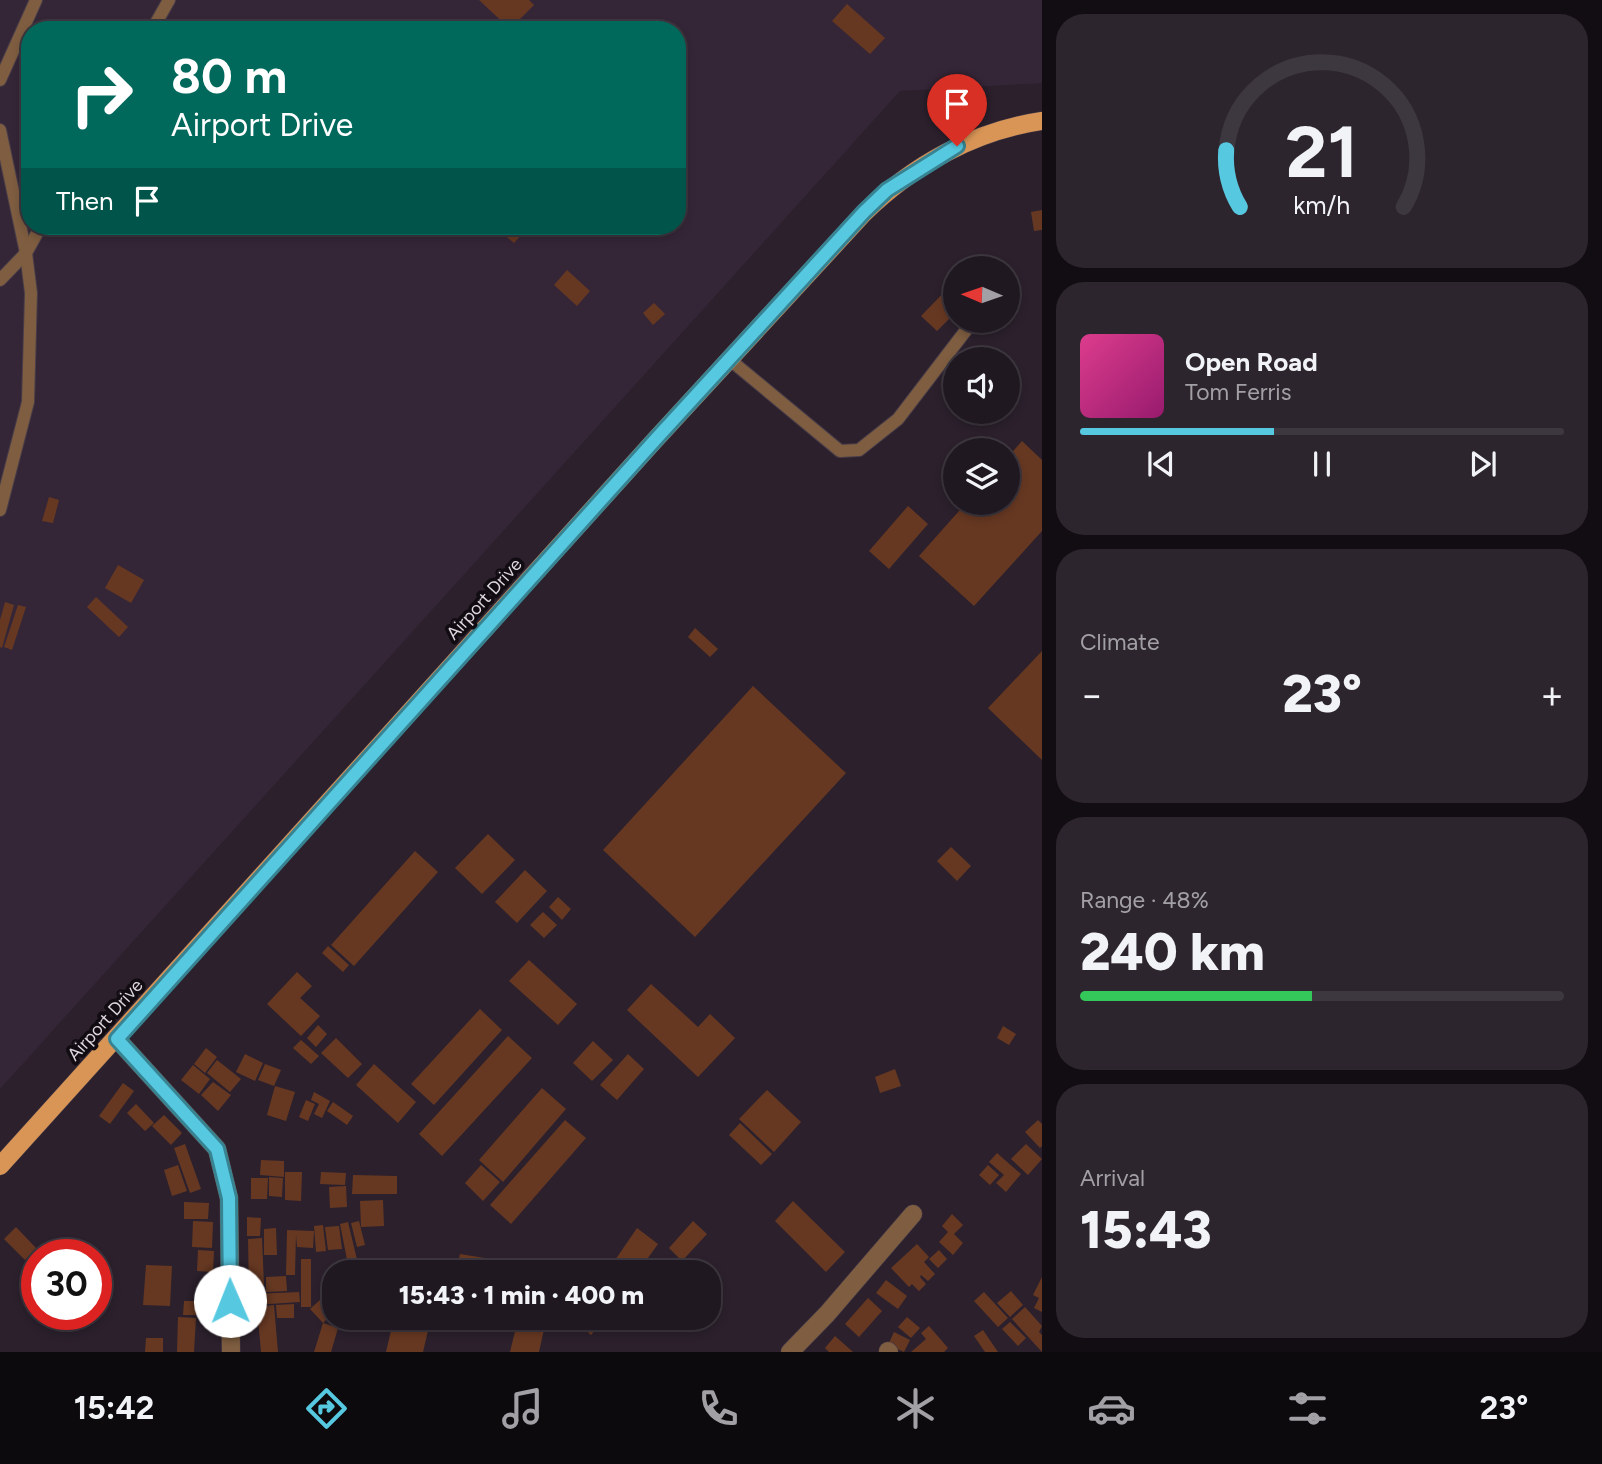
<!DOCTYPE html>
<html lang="en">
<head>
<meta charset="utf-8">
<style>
	body { margin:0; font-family:Figtree,sans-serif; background:#2d252e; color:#f1f3f6; height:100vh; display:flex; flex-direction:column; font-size:26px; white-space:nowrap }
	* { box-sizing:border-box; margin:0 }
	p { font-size:23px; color:#a2a0a5 }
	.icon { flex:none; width:38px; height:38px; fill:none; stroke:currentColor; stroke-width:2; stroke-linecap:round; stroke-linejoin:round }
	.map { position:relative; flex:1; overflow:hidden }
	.drawer { display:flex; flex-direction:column; gap:14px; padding:14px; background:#120d12; width:560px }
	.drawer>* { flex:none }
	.top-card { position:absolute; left:21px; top:21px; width:665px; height:214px; border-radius:28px; box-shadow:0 4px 10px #0003,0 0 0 2px #3d373f; background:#00695c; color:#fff; overflow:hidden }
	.needle { width:46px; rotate:272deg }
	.fabs { position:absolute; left:943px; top:256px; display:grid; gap:14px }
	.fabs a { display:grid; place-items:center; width:77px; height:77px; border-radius:50%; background:#201821; box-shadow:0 4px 10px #0003,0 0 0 2px #3d373f; font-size:35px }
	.speed { position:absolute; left:21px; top:1239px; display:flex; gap:14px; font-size:35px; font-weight:700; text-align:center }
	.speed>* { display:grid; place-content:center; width:91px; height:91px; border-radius:50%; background:#201821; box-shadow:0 4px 10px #0003,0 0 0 2px #3d373f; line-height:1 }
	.speed .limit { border:10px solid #d22; background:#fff; color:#111 }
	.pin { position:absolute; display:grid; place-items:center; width:60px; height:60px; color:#fff; margin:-72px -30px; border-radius:50% 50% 50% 0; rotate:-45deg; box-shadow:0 0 7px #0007 }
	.pin .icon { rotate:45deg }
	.me { position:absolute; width:77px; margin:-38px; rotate:359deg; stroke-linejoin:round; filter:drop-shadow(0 0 5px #0008) }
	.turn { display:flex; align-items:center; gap:24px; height:147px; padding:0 35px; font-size:32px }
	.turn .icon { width:91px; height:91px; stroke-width:2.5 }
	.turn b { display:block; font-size:49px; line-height:60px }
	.then { display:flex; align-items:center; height:66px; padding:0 35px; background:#0003; gap:14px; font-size:26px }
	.big { font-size:52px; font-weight:800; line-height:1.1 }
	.drawer .card { flex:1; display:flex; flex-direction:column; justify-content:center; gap:10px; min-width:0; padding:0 24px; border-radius:28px; background:#2d252e }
	.drawer .dial { align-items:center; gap:0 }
	.dial svg { height:182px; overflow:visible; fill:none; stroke:#3d373f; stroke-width:7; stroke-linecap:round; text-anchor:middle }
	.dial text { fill:#f1f3f6; stroke:none }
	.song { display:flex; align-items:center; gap:21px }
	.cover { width:84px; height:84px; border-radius:10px; background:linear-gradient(135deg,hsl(330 70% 55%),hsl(320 70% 35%)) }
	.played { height:7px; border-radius:4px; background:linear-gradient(90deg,#56c9e1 40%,#3d373f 40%) }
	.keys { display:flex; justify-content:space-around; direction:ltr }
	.heat { display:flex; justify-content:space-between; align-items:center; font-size:38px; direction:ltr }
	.charge { height:10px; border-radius:5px; background:linear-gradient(90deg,#34c759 48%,#3d373f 0) }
	.trip { position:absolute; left:322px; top:1260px; width:399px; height:70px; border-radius:28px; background:#201821; box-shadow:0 4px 10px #0003,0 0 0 2px #3d373f; font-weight:800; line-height:70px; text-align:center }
	.tabs { display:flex; height:112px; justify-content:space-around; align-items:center; background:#0d0a0d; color:#a2a0a5 }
	.tabs .icon { width:49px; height:49px }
	.tabs .on { color:#56c9e1 }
	.tabs b { font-size:32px; color:#f1f3f6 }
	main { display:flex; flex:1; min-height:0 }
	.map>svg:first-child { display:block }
	.built { fill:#352637; fill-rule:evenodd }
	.building { fill:#663822 }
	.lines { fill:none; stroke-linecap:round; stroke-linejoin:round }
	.lane-casing { stroke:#483d49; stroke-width:14 }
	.street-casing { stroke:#483d49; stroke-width:19 }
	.primary-casing { stroke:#483d49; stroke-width:19 }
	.lane { stroke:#7e5d40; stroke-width:12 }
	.street { stroke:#7e5d40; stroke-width:18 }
	.primary { stroke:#d99556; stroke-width:18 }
	.route-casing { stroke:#388392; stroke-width:18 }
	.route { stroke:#56c9e1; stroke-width:12 }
	.labels { text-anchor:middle; stroke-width:7; stroke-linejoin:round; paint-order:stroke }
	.street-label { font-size:18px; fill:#ded7df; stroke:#110c11 }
</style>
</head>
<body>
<main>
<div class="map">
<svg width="1042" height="1352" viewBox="0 0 1042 1352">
	<rect width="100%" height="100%" fill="#2b202c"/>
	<path class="built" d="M 0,0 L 1042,0 L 1042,83 L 900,91 L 0,1089 ZM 30,30 L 677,30 L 677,226 L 30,226 Z"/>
	<g class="building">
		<path d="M 479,0 L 529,0 L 534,5 L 510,29 Z"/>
		<path d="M 847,4 L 885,38 L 870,54 L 832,21 Z"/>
		<path d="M 1042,210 L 1042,230 L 1034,231 L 1031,212 Z"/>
		<path d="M 510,226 L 522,226 L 519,230 L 523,233 L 514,243 L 503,234 Z"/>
		<path d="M 567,270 L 590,291 L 577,306 L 554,285 Z"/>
		<path d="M 956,280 L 956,312 L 937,331 L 921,316 Z"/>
		<path d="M 654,303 L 665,314 L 653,325 L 643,313 Z"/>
		<path d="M 1022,441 L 1042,460 L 1042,531 L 974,606 L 919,556 L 967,502 L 1008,502 L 1008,457 Z"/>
		<path d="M 49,497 L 59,500 L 53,523 L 42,521 Z"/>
		<path d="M 908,506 L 928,524 L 889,569 L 869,551 Z"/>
		<path d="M 118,565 L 144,580 L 131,603 L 105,588 Z"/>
		<path d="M 96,597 L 128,627 L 119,637 L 87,607 Z"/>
		<path d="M 5,602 L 14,605 L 2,648 L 0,647 L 0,620 Z"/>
		<path d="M 18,605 L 26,607 L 12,650 L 4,647 Z"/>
		<path d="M 695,628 L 718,649 L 710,657 L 688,637 Z"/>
		<path d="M 1042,651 L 1042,760 L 988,708 Z"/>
		<path d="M 753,686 L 846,773 L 695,937 L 603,850 Z"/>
		<path d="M 488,834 L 515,860 L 482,894 L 455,868 Z"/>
		<path d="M 951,847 L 971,866 L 957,881 L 937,861 Z"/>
		<path d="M 415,851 L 438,872 L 354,966 L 331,945 Z"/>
		<path d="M 525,870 L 547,891 L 517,923 L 495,902 Z"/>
		<path d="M 558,897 L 571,909 L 562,920 L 549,907 Z"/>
		<path d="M 543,912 L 557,925 L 544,938 L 530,925 Z"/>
		<path d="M 328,946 L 349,965 L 343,972 L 322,953 Z"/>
		<path d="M 529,960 L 577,1004 L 558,1025 L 509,981 Z"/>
		<path d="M 297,972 L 312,986 L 300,998 L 320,1016 L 301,1036 L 267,1004 Z"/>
		<path d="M 651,984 L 698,1027 L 710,1014 L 735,1038 L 698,1077 L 627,1010 Z"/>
		<path d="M 480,1009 L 502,1030 L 434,1105 L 411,1084 Z"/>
		<path d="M 318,1025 L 327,1034 L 316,1047 L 307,1038 Z"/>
		<path d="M 1003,1026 L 1016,1034 L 1009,1045 L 997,1038 Z"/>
		<path d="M 508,1036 L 532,1058 L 442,1156 L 419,1134 Z"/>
		<path d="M 336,1038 L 362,1064 L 348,1078 L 321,1053 Z"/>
		<path d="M 301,1040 L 319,1056 L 311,1064 L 293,1048 Z"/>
		<path d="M 593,1041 L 613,1060 L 592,1081 L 573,1063 Z"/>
		<path d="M 206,1048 L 217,1057 L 205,1073 L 194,1064 Z"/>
		<path d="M 245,1054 L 263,1063 L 255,1081 L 236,1072 Z"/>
		<path d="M 628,1054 L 644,1069 L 617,1100 L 600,1085 Z"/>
		<path d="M 217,1060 L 241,1079 L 230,1092 L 207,1073 Z"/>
		<path d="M 265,1064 L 281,1070 L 274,1086 L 258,1080 Z"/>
		<path d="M 374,1064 L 416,1102 L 398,1123 L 356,1085 Z"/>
		<path d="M 193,1065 L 210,1079 L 199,1094 L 181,1080 Z"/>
		<path d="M 895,1069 L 901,1086 L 880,1093 L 875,1077 Z"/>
		<path d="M 213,1082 L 231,1095 L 218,1111 L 201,1095 Z"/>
		<path d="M 123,1083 L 134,1091 L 110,1124 L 99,1116 Z"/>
		<path d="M 275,1086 L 295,1092 L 286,1121 L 267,1115 Z"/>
		<path d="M 542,1088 L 566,1109 L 503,1182 L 479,1160 Z"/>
		<path d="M 767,1090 L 801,1122 L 774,1152 L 739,1119 Z"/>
		<path d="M 314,1092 L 330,1101 L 322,1118 L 314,1114 L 319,1104 L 311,1100 Z"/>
		<path d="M 306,1100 L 315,1104 L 308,1121 L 299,1117 Z"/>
		<path d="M 333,1102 L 353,1116 L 347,1125 L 327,1111 Z"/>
		<path d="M 136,1104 L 154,1123 L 145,1131 L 127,1113 Z"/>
		<path d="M 164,1115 L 182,1133 L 171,1145 L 152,1126 Z"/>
		<path d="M 565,1120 L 586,1138 L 511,1224 L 490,1205 Z"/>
		<path d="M 1038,1120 L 1042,1124 L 1042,1146 L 1040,1148 L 1025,1132 Z"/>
		<path d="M 740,1123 L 772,1154 L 761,1165 L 729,1135 Z"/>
		<path d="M 185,1144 L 201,1189 L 190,1193 L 174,1148 Z"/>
		<path d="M 1026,1144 L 1042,1159 L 1028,1175 L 1011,1159 Z"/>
		<path d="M 997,1153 L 1021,1174 L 1006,1192 L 996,1183 L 1004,1175 L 989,1162 Z"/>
		<path d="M 261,1160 L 284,1161 L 284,1177 L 260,1175 Z"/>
		<path d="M 178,1165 L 187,1191 L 172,1196 L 164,1170 Z"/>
		<path d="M 481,1165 L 500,1182 L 483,1201 L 465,1183 Z"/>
		<path d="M 988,1165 L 999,1175 L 990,1185 L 979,1175 Z"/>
		<path d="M 285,1172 L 302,1172 L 301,1201 L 285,1200 Z"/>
		<path d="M 321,1172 L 346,1173 L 345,1185 L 320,1184 Z"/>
		<path d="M 353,1175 L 397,1176 L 397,1194 L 352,1194 Z"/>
		<path d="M 269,1177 L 283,1178 L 282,1197 L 269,1196 Z"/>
		<path d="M 251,1178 L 268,1178 L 267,1199 L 251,1199 Z"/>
		<path d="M 346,1186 L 347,1207 L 330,1208 L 329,1187 Z"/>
		<path d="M 383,1200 L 384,1226 L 361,1227 L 360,1201 Z"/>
		<path d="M 793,1201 L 845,1252 L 826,1272 L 775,1221 Z"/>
		<path d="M 184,1202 L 209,1203 L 208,1219 L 184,1219 Z"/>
		<path d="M 952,1214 L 963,1225 L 954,1234 L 963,1243 L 953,1255 L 939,1242 L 948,1232 L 942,1226 Z"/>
		<path d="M 247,1217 L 261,1218 L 260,1236 L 247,1236 Z"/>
		<path d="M 193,1221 L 213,1222 L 212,1248 L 192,1247 Z"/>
		<path d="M 359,1221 L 365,1245 L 357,1247 L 351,1223 Z"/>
		<path d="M 693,1221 L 707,1234 L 682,1261 L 669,1248 Z"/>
		<path d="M 348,1222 L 359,1268 L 349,1270 L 340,1224 Z"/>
		<path d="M 323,1225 L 326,1251 L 316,1252 L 314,1226 Z"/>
		<path d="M 339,1226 L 342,1249 L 328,1250 L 325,1227 Z"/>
		<path d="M 16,1227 L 36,1248 L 25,1260 L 4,1239 Z"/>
		<path d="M 276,1228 L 277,1255 L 264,1255 L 264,1229 Z"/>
		<path d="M 637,1228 L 658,1244 L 638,1272 L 614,1272 L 609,1269 Z"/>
		<path d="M 287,1230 L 314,1231 L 313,1248 L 297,1247 L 296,1235 L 295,1275 L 286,1275 Z"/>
		<path d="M 262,1238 L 264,1285 L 249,1286 L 248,1239 Z"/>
		<path d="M 917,1244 L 929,1257 L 924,1262 L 935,1274 L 928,1281 L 921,1275 L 920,1277 L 926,1284 L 919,1291 L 912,1284 L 909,1287 L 891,1268 Z"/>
		<path d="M 198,1250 L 214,1251 L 213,1272 L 197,1271 Z"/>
		<path d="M 939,1250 L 947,1259 L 938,1268 L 929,1259 Z"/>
		<path d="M 460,1254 L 554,1269 L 556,1272 L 456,1272 Z"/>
		<rect x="301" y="1259" width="10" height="48"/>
		<path d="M 146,1265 L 172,1266 L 170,1306 L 143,1305 Z"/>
		<path d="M 286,1276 L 287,1291 L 266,1292 L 266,1277 Z"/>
		<path d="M 1042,1277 L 1042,1312 L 1034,1308 L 1039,1298 L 1033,1295 Z"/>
		<path d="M 886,1280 L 907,1296 L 898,1309 L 876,1293 Z"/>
		<path d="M 1011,1291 L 1023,1305 L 1010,1317 L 997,1303 Z"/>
		<path d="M 201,1292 L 217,1293 L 216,1316 L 201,1316 Z"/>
		<path d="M 299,1292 L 300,1302 L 254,1305 L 253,1294 Z"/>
		<path d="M 984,1292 L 1008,1318 L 998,1327 L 974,1301 Z"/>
		<path d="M 868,1298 L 882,1311 L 859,1337 L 845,1324 Z"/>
		<path d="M 321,1299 L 333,1312 L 323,1323 L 310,1309 Z"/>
		<path d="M 184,1301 L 198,1301 L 198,1315 L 183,1315 Z"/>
		<path d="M 294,1304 L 294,1318 L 277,1318 L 276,1305 Z"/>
		<path d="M 274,1305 L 278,1352 L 261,1352 L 257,1307 Z"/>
		<path d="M 1025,1307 L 1042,1326 L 1039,1332 L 1042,1335 L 1042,1352 L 1012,1319 Z"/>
		<path d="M 178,1317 L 196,1318 L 194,1352 L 177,1352 Z"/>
		<path d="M 907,1317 L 920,1328 L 911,1338 L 898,1327 Z"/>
		<path d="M 394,1318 L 431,1318 L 423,1352 L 386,1352 Z"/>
		<path d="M 572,1318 L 606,1318 L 591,1335 Z"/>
		<path d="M 518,1319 L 545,1325 L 539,1352 L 510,1352 Z"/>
		<path d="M 1010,1322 L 1026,1338 L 1018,1346 L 1002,1329 Z"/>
		<path d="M 323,1323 L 338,1328 L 331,1352 L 314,1352 Z"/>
		<path d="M 929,1326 L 948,1348 L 944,1352 L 911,1352 L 926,1339 L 921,1333 Z"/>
		<path d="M 983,1330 L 998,1352 L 985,1352 L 974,1336 Z"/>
		<path d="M 894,1332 L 910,1340 L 904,1352 L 888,1345 Z"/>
		<path d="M 835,1336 L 853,1352 L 829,1352 L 825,1348 Z"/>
		<path d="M 146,1338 L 163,1338 L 163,1352 L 145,1352 Z"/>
	</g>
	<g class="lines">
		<defs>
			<g id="lane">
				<path d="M 152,30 L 169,0"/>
				<path d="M 0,80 L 36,0"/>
				<path d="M 0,130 L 26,253 L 31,293 L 28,402 L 0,510"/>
				<path d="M 0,280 L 26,253 L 41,226"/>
				<path d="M 729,359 L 840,451 L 859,450 L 898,419 L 970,325"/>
			</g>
			<g id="street">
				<path d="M 117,1039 L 217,1149 L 229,1198 L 231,1352"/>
				<path d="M 888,1351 L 889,1352"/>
				<path d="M 790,1352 L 827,1314 L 913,1214"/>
			</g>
			<path id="primary" d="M 0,1166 L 655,440 L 864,213 C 913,165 974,131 1042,121"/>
		</defs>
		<use href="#lane" class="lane-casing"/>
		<use href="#street" class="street-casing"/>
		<use href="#primary" class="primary-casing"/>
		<use href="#lane" class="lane"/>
		<use href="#street" class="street"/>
		<use href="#primary" class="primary"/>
	</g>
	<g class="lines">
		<defs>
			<path id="route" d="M 230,1301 L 229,1198 L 217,1149 L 117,1039 L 655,440 L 864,212 L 887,190 L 957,146"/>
		</defs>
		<use href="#route" class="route-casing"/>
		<use href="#route" class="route"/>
	</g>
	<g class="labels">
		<g class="street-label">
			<text transform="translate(484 599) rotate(-48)" y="6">Airport Drive</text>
			<text transform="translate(105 1020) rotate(-48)" y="6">Airport Drive</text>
		</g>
	</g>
</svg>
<div class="fabs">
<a><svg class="needle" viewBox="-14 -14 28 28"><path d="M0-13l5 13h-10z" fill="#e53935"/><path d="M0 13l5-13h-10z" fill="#a2a0a5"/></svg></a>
<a><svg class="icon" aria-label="sound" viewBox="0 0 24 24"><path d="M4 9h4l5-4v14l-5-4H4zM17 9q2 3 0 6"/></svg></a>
<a><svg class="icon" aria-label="layers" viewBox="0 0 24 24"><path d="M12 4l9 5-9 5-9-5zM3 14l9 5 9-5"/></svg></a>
</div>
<div class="speed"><div class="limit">30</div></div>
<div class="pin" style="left:957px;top:146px;background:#d93025"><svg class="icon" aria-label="arrive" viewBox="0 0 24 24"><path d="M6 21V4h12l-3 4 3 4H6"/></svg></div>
<svg class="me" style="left:230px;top:1301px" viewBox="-20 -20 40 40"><circle r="19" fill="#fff"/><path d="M0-13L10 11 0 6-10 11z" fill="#56c9e1"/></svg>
<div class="trip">15:43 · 1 min · 400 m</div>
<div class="top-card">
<div class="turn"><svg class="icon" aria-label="right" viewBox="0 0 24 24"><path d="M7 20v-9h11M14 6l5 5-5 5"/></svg><div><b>80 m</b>Airport Drive</div></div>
<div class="then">Then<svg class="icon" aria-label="arrive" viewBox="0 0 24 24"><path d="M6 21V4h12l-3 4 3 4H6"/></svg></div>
</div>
</div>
<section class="drawer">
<div class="card dial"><svg viewBox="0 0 100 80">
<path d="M14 69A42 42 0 1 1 86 69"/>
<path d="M14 69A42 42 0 0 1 8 44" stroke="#56c9e1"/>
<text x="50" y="56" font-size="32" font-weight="700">21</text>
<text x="50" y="72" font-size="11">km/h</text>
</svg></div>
<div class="card">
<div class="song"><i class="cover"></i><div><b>Open Road</b><p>Tom Ferris</p></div></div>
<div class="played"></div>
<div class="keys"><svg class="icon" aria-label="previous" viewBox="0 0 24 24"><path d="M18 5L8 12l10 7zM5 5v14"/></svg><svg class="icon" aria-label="pause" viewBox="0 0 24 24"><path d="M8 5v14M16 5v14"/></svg><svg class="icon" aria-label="next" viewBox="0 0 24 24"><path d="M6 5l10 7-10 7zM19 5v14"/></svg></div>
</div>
<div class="card"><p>Climate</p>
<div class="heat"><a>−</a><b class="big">23°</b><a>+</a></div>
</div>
<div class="card"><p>Range · 48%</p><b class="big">240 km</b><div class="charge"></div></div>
<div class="card"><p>Arrival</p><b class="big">15:43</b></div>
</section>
</main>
<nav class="tabs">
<b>15:42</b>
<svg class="icon on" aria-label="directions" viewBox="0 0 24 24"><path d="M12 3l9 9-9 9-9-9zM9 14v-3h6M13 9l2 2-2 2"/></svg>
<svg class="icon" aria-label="music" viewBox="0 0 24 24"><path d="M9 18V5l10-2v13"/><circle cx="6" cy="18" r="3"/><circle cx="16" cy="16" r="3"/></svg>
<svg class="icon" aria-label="phone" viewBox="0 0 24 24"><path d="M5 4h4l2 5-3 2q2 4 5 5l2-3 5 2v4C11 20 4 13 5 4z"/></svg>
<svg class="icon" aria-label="climate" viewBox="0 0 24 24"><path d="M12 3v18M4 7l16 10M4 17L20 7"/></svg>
<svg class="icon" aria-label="car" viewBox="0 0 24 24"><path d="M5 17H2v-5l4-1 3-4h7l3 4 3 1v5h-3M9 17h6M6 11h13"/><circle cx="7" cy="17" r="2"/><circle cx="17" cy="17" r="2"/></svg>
<svg class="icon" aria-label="filters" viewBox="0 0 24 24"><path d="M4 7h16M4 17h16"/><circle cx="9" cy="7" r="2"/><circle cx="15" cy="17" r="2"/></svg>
<b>23°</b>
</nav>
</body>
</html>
